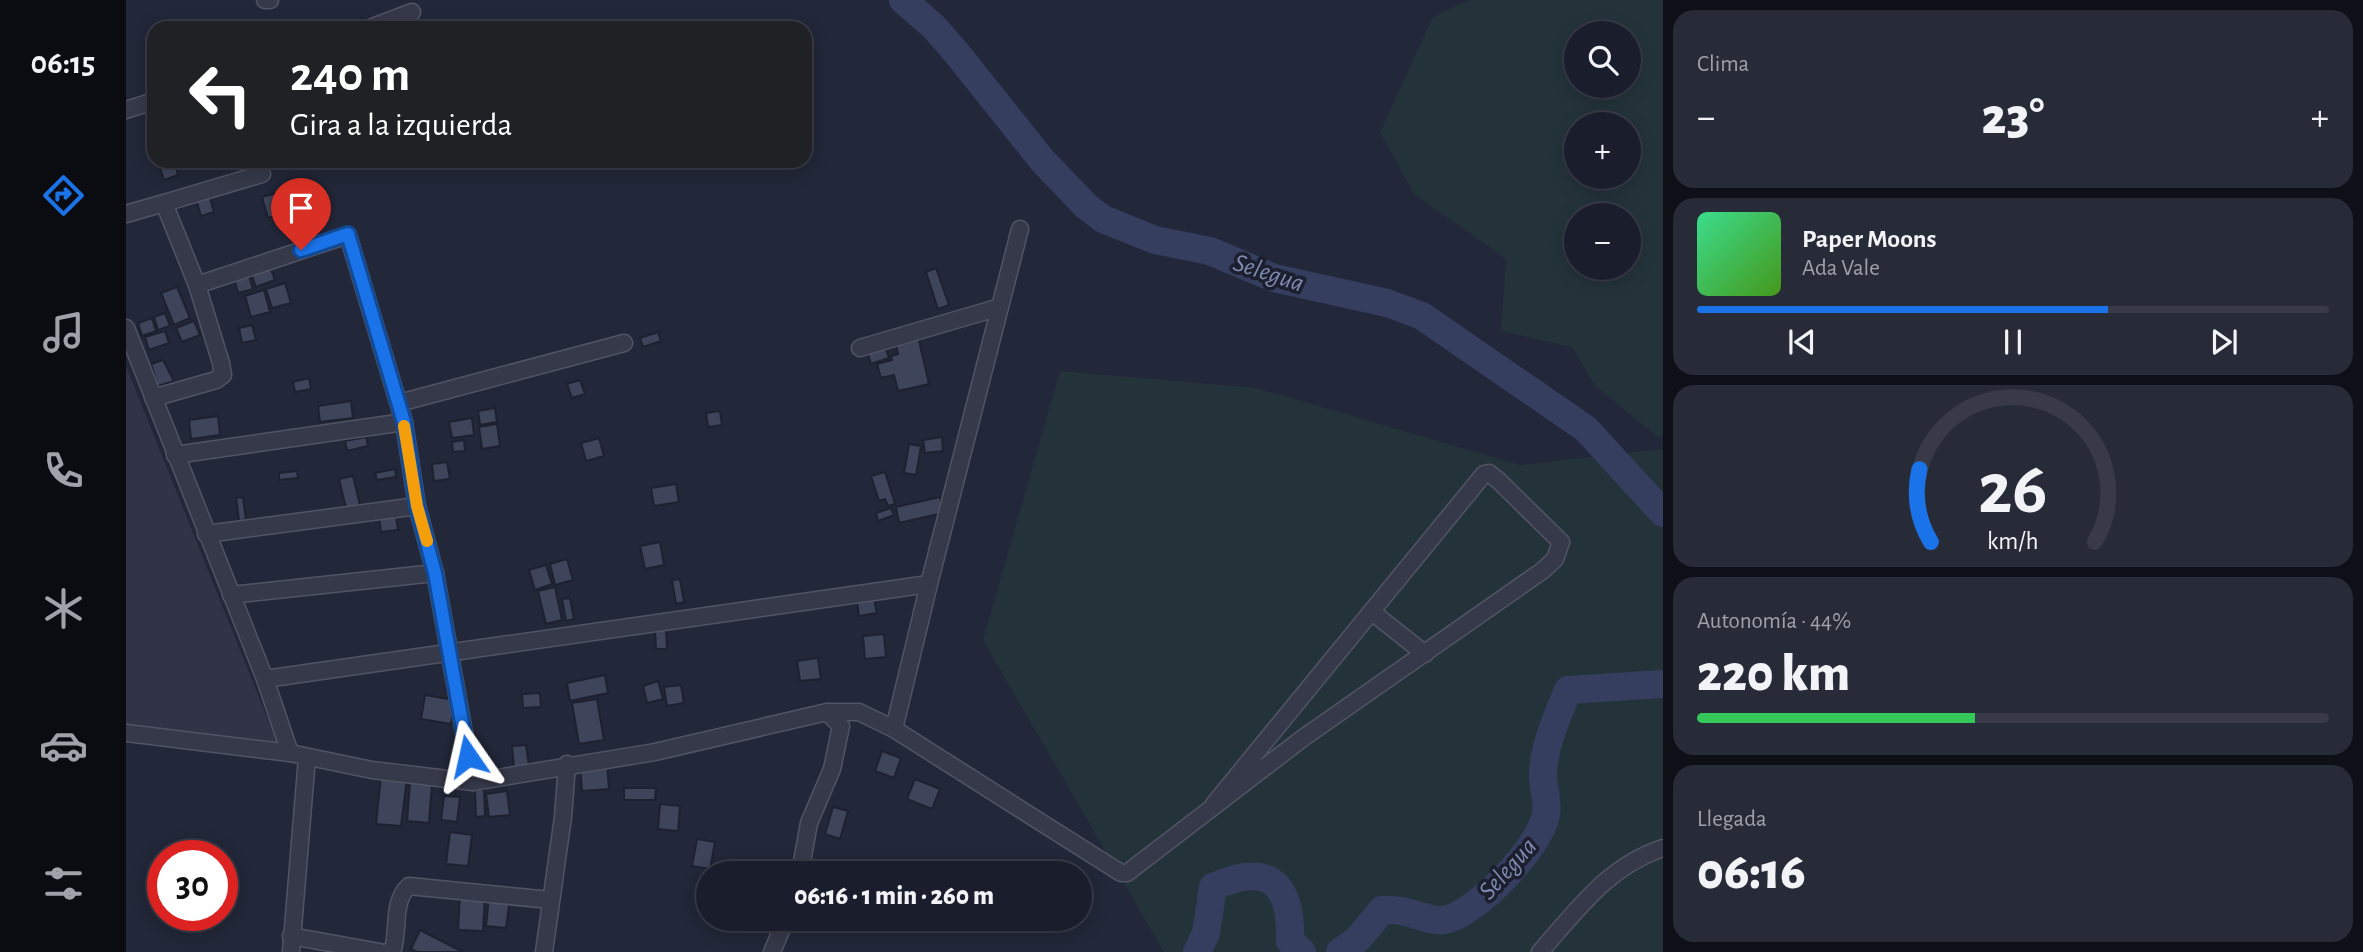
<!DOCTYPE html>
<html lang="es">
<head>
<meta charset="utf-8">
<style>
	body { margin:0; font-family:"Alegreya Sans",sans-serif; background:#272a37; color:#f1f3f6; height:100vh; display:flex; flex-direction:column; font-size:26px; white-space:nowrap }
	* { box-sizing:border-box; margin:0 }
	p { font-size:23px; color:#9fa2a9 }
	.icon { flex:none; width:38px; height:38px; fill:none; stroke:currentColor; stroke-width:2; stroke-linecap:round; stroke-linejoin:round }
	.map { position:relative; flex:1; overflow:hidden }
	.drawer { display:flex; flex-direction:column; gap:10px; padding:10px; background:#0e1018; width:700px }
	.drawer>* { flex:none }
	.guide { position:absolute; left:21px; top:21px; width:665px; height:147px; border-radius:21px; box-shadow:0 4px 18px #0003,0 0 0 2px #383b47; background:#202124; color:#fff; overflow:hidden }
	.controls { position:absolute; left:1438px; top:21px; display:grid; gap:14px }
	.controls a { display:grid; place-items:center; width:77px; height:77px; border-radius:50%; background:#1a1d2b; box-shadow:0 4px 18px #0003,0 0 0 2px #383b47; font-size:35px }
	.speed { position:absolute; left:21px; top:840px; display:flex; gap:14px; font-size:35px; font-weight:700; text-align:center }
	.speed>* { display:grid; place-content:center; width:91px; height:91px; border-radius:50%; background:#1a1d2b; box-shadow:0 4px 18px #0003,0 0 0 2px #383b47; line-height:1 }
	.speed .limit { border:10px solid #d22; background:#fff; color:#111 }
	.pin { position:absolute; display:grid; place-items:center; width:60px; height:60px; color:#fff; margin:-72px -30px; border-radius:50% 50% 50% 0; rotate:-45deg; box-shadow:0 0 7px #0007 }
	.pin .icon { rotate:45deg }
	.me { position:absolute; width:77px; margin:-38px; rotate:349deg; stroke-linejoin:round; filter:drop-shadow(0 0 5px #0008) }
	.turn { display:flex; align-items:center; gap:24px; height:147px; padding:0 28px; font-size:32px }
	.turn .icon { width:91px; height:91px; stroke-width:2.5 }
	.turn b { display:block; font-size:49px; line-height:60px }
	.big { font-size:52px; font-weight:800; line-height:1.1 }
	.drawer .widget { flex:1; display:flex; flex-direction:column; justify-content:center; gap:10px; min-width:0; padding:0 24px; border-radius:21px; background:#272a37 }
	.drawer .dial { align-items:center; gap:0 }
	.dial svg { height:182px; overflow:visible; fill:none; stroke:#383b47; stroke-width:7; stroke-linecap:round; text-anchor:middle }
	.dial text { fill:#f1f3f6; stroke:none }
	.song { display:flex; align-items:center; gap:21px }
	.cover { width:84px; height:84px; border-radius:10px; background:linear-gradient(135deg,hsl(150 70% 55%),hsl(100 70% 35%)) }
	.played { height:7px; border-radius:4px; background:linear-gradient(90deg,#1a73e8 65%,#383b47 65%) }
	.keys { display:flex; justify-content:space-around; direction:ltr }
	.heat { display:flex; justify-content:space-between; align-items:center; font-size:38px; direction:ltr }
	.charge { height:10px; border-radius:5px; background:linear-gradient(90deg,#34c759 44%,#383b47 0) }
	.trip { position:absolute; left:570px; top:861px; width:396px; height:70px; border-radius:35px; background:#1a1d2b; box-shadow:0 4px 18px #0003,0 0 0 2px #383b47; font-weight:800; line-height:70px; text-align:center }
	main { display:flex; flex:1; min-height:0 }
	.menu { display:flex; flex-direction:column; width:126px; justify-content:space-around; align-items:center; background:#0a0c11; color:#9fa2a9 }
	.menu .icon { width:49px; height:49px }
	.menu .selected { color:#1a73e8 }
	.menu b { font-size:32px; color:#f1f3f6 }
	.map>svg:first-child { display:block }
	.airport { fill:#303446 }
	.green { fill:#24333a; fill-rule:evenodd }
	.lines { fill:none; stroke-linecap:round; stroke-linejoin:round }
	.river { stroke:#363e60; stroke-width:28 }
	.building { fill:#3e4459; stroke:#1d2130; stroke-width:2 }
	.minor-casing { stroke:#515464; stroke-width:19 }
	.minor { stroke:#363949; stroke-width:16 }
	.route-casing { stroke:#114b97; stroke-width:18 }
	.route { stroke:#1a73e8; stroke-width:12 }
	.slow { stroke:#f59e0b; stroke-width:12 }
	.labels { text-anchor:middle; stroke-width:7; stroke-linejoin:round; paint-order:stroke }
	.water-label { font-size:26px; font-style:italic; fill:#808bb2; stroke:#1b1f2e }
</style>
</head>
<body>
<main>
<nav class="menu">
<b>06:15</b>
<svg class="icon selected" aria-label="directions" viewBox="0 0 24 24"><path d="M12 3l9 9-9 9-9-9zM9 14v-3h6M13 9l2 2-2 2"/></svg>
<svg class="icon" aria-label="music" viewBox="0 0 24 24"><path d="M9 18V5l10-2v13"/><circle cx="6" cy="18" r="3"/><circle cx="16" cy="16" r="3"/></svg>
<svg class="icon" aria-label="phone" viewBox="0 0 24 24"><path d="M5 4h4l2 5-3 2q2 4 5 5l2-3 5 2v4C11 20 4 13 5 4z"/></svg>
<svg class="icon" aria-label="climate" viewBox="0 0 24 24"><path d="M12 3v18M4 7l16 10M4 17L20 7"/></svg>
<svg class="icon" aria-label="car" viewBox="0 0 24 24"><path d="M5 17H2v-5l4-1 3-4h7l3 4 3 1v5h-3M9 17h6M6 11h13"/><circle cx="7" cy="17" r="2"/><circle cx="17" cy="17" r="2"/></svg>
<svg class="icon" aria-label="filters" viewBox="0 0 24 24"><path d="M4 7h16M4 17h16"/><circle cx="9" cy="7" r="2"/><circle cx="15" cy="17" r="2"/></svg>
</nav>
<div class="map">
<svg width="1537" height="952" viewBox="0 0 1537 952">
	<rect width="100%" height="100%" fill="#222739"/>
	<path class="airport" d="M 0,366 L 151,742 L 0,727 Z"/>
	<g class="green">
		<path d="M 1344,0 L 1537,0 L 1537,435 L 1533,438 L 1469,386 L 1446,347 L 1375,331 L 1380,259 L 1288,194 L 1254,132 L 1307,17 ZM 1451,33 L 1503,33 L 1503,86 L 1451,86 ZM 1451,124 L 1503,124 L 1503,177 L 1451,177 ZM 1451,215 L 1503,215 L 1503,268 L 1451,268 Z"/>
		<path d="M 934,371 L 1131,388 L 1394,465 L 1537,449 L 1537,952 L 1038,952 L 857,640 Z"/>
	</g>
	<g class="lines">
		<g class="river">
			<path d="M 777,0 L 808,27 L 829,51 L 916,160 L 960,206 L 977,219 L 1029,240 L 1084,251 L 1148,278 L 1261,303 L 1296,316 L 1460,429 L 1537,513"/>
			<path d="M 1071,952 L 1080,933 L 1087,887 C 1142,862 1166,882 1164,941 L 1176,952"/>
			<path d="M 1214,952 L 1232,939 L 1256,910 C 1281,907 1302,923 1319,920 C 1351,913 1413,848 1420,815 C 1422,802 1418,790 1417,777 C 1417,747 1431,717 1442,690 L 1537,684"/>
		</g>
	</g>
	<g class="building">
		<path d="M 32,161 L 59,161 L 60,164 L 50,167 L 52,175 L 38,180 Z"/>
		<path d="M 155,192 L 161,213 L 142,218 L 136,197 Z"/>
		<path d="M 83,195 L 88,212 L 75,216 L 70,199 Z"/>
		<path d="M 185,206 L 189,219 L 166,225 L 162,211 Z"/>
		<path d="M 144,267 L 149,280 L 130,287 L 125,273 Z"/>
		<path d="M 810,268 L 823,305 L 812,309 L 800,272 Z"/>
		<path d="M 122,273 L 127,289 L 112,293 L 108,278 Z"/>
		<path d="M 159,283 L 165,303 L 146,308 L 140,289 Z"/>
		<path d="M 51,287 L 64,318 L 48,325 L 35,293 Z"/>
		<path d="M 138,290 L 144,312 L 125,317 L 119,296 Z"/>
		<path d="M 39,313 L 44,326 L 32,330 L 28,317 Z"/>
		<path d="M 26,318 L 30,331 L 16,336 L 12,323 Z"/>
		<path d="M 68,321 L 74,335 L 56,342 L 50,328 Z"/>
		<path d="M 126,325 L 130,340 L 116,343 L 113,328 Z"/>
		<path d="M 39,331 L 43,343 L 23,350 L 19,337 Z"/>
		<path d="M 532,332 L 535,341 L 517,347 L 514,338 Z"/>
		<path d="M 792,336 L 803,384 L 772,391 L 768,375 L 755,378 L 751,364 L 766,360 L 765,356 L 772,354 L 770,345 Z"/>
		<path d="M 758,342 L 763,358 L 745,364 L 740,348 Z"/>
		<path d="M 37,360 L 48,381 L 32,386 L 25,364 Z"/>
		<path d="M 183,378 L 185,389 L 169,392 L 167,382 Z"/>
		<path d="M 454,380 L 459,394 L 446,398 L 441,384 Z"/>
		<path d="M 225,401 L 227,418 L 194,422 L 192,406 Z"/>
		<path d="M 369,408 L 371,422 L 354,425 L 352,411 Z"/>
		<path d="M 594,411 L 596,425 L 582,427 L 580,413 Z"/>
		<path d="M 92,416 L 94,435 L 65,439 L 63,420 Z"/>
		<path d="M 346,418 L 348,435 L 326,438 L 323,422 Z"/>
		<path d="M 371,424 L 374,446 L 356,449 L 353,427 Z"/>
		<path d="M 240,437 L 242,446 L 221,451 L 219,441 Z"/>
		<path d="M 816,437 L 817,451 L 799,453 L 797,440 Z"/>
		<path d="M 473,438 L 478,456 L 460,461 L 455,443 Z"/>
		<path d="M 338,440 L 339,451 L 327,452 L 326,442 Z"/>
		<path d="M 783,444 L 795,446 L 790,475 L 778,473 Z"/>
		<path d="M 321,462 L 324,479 L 308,481 L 306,464 Z"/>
		<path d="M 269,469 L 270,477 L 251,480 L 249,473 Z"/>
		<path d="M 171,471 L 172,478 L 153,480 L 153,473 Z"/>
		<path d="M 759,472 L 769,504 L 762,506 L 759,499 L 753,501 L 745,476 Z"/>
		<path d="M 227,476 L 234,505 L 220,508 L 213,479 Z"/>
		<path d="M 550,484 L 553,502 L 528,506 L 525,488 Z"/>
		<path d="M 117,497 L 120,520 L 113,521 L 110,498 Z"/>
		<path d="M 814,497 L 817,513 L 773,523 L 770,507 Z"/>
		<path d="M 765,508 L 768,515 L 752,521 L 750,513 Z"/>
		<path d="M 270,516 L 272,530 L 255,532 L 253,518 Z"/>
		<path d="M 534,542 L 538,565 L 519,569 L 514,546 Z"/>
		<path d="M 441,559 L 447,580 L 429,585 L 424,564 Z"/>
		<path d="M 420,565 L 426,584 L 409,590 L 403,570 Z"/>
		<path d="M 554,579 L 558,602 L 550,604 L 546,580 Z"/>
		<path d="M 429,587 L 436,620 L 420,624 L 412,591 Z"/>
		<path d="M 444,598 L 448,619 L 440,621 L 436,599 Z"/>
		<path d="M 748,599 L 751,613 L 733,616 L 731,602 Z"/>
		<path d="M 529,629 L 540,629 L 541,649 L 530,649 Z"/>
		<path d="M 758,634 L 760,657 L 739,659 L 737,636 Z"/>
		<path d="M 692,658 L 695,679 L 674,681 L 671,661 Z"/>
		<path d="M 479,675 L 482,693 L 444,701 L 441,683 Z"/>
		<path d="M 532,681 L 537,699 L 521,703 L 517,686 Z"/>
		<path d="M 555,685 L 558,703 L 541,706 L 538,687 Z"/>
		<path d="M 414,693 L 415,707 L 397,708 L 396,694 Z"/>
		<path d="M 299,695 L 329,700 L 325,724 L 295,719 Z"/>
		<path d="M 471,699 L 478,740 L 453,744 L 446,703 Z"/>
		<path d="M 400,745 L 403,766 L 388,768 L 386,746 Z"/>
		<path d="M 756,751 L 775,758 L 768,778 L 749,771 Z"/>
		<path d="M 481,763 L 483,789 L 456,791 L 454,766 Z"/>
		<path d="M 255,776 L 281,779 L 275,826 L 250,824 Z"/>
		<path d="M 789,779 L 814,789 L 806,809 L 781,799 Z"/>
		<path d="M 284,782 L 306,784 L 303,823 L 281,821 Z"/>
		<path d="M 498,788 L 530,788 L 529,800 L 498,800 Z"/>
		<path d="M 358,789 L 359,816 L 350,817 L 349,790 Z"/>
		<path d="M 381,791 L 384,815 L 363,817 L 360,794 Z"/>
		<path d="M 318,796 L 334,797 L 331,822 L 315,820 Z"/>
		<path d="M 534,804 L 554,806 L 552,831 L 532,829 Z"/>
		<path d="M 707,807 L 722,811 L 714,839 L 699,834 Z"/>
		<path d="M 324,832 L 346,835 L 342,866 L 320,864 Z"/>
		<path d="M 571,839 L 589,842 L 584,869 L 566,866 Z"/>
		<path d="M 334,894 L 359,895 L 357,931 L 332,930 Z"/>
		<path d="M 363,896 L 384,899 L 380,928 L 360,926 Z"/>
		<path d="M 294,930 L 337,952 L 291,952 L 285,949 Z"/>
	</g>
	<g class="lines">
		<defs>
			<g id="minor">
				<path d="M 139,0 L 144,0"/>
				<path d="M 244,28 L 286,12"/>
				<path d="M 0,110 L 28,101"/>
				<path d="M 38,203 L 136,174"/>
				<path d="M 0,214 L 38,203 L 71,285 L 95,363 L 97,375 L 90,380 L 27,398"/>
				<path d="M 71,285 L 222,235 L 278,422 L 291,506 L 309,573 L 347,782"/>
				<path d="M 0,328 L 139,679 L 164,753"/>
				<path d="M 734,348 L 874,307"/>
				<path d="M 273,403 L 498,343"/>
				<path d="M 49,455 L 278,422"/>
				<path d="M 80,534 L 291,506"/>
				<path d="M 803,584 L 768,729 L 995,873 L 1001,873 L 1177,738 L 1416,571 L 1429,559 L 1435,542 L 1373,481 L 1363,473 L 1358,474 L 1088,804"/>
				<path d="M 105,595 L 309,573"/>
				<path d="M 1246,612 L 1299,654"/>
				<path d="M 139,679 L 803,584 L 894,229"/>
				<path d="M 0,733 L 164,753 L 246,770 L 347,782 L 529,752 L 701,712 L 733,712 L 768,729"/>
				<path d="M 674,873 L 683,823 L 706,769 L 715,726 L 701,712"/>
				<path d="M 165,936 L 254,952"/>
				<path d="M 165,952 L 181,757"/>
				<path d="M 262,952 L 267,949 C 273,929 266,901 283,886 L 424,900"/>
				<path d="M 418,952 L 437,817 L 441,764"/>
				<path d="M 646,952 L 660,919"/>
				<path d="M 1414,952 C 1451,910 1482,866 1537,848"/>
			</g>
		</defs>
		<use href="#minor" class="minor-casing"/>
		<use href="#minor" class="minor"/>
	</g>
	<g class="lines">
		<defs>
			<path id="route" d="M 175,250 L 222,234 L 278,422 L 291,506 L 309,573 L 342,756"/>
		</defs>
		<use href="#route" class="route-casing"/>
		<use href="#route" class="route"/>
		<path class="slow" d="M 278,426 L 291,506 L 301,541"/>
	</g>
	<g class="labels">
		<g class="water-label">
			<text transform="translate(1143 272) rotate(18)" y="9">Selegua</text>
			<text transform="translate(1381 868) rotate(-48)" y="9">Selegua</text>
		</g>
	</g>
</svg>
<div class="controls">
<a><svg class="icon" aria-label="search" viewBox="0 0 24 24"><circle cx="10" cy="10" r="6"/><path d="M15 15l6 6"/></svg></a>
<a>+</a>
<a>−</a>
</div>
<div class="speed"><div class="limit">30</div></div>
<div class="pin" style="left:175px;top:250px;background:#d93025"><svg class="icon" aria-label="arrive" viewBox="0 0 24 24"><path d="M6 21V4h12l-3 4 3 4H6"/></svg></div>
<svg class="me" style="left:342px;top:756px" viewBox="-20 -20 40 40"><path d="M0-17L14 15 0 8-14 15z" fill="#1a73e8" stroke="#fff" stroke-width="4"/></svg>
<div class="trip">06:16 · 1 min · 260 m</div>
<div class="guide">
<div class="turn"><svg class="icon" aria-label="left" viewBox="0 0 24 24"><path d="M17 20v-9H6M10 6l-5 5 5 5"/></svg><div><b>240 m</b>Gira a la izquierda</div></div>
</div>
</div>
<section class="drawer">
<div class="widget"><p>Clima</p>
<div class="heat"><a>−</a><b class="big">23°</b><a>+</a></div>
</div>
<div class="widget">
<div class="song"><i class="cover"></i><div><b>Paper Moons</b><p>Ada Vale</p></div></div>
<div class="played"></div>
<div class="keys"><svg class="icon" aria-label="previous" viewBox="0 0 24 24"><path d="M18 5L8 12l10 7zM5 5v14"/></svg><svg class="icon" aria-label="pause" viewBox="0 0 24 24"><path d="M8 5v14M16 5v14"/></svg><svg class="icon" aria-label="next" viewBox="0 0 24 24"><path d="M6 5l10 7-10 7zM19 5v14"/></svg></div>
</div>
<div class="widget dial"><svg viewBox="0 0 100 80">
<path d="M14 69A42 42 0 1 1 86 69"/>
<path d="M14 69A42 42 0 0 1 9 37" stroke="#1a73e8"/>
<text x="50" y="56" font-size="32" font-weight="700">26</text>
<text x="50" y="72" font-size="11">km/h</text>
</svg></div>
<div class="widget"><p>Autonomía · 44%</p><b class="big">220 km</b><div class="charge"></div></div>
<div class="widget"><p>Llegada</p><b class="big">06:16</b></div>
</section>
</main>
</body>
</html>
